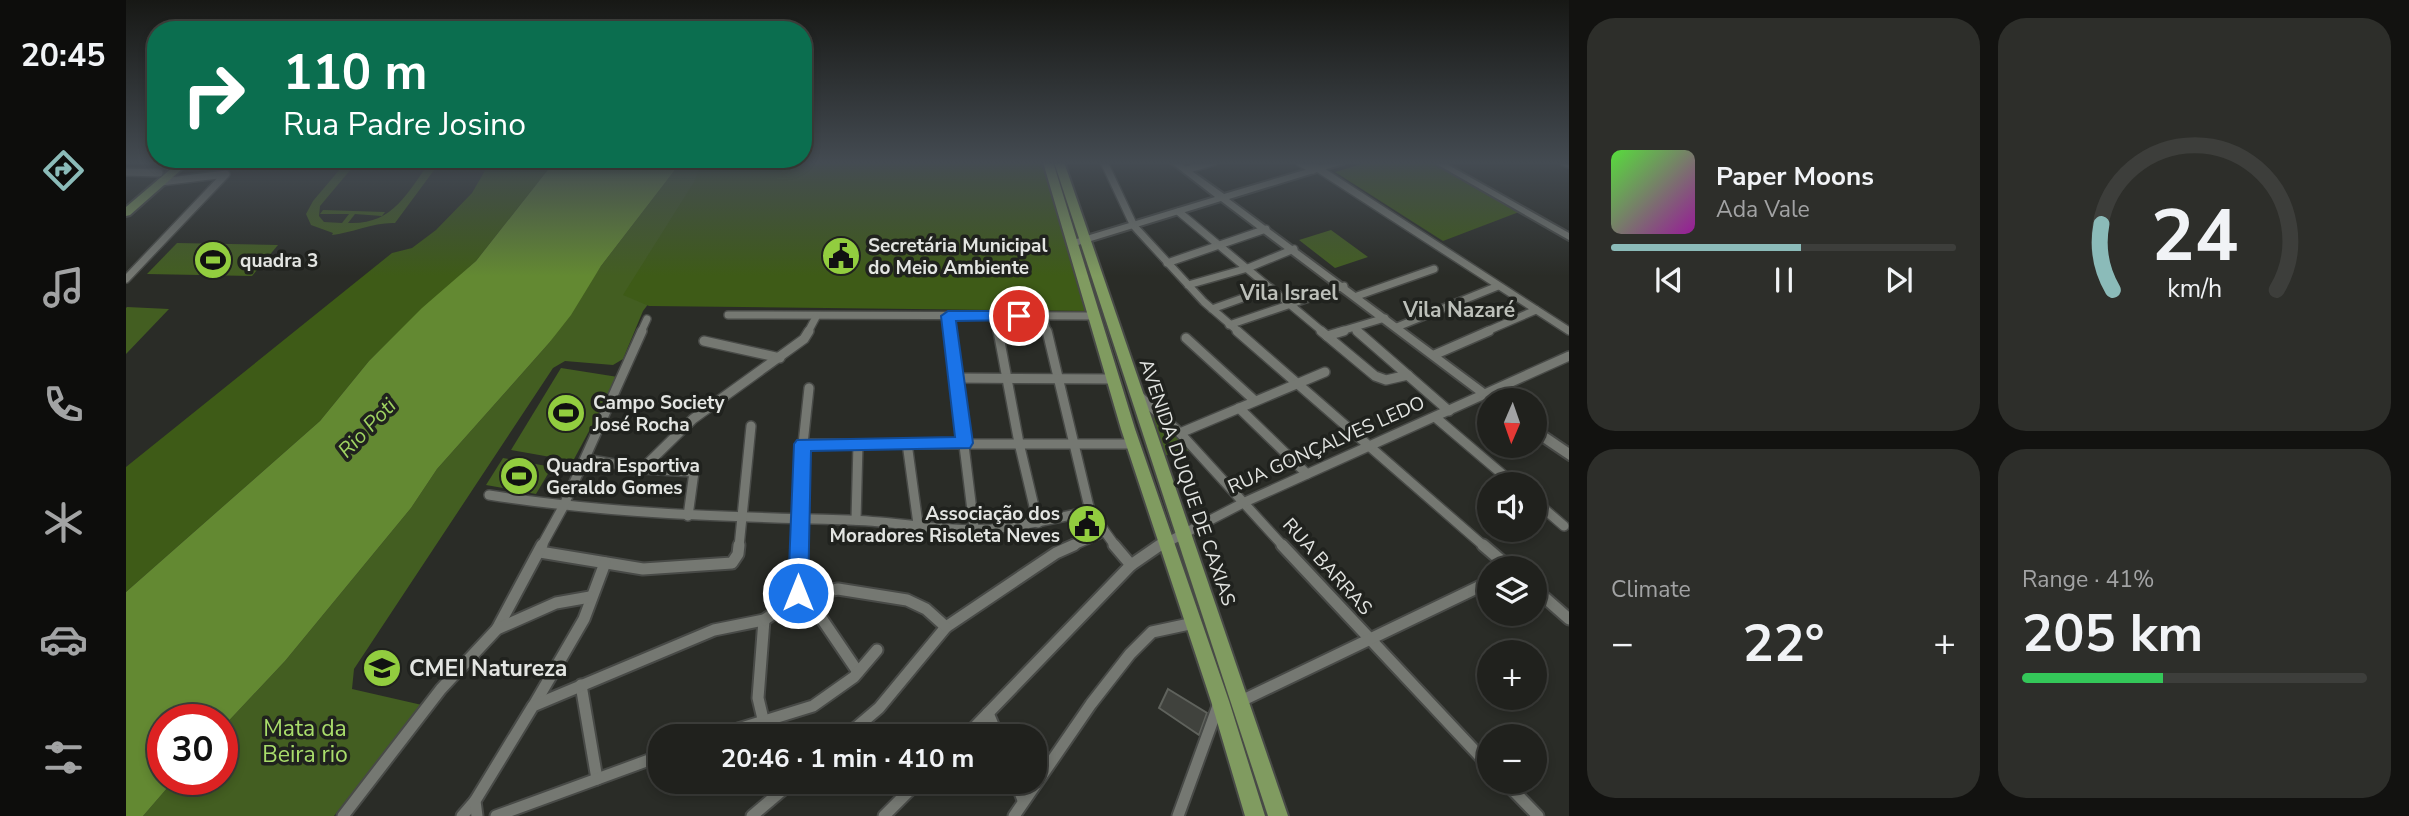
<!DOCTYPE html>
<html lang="en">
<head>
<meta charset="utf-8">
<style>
	body { margin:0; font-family:"Nunito Sans",sans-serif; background:#2d2e2a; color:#f1f3f6; height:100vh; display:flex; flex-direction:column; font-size:26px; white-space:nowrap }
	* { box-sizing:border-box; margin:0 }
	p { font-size:23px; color:#a2a3a4 }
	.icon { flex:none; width:38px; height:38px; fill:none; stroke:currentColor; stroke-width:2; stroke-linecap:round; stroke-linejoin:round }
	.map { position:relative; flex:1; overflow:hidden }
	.side { display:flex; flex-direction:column; gap:18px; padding:18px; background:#121210; width:840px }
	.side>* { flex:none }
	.banner { position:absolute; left:21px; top:21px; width:665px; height:147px; border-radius:28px; box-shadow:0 4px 10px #0003,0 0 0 2px #3d3e3b; background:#0b6e4f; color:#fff; overflow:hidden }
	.needle { width:46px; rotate:182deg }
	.fabs { position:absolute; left:1351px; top:388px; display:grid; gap:14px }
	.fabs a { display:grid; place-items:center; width:70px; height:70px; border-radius:50%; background:#20211d; box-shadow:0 4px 10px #0003,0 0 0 2px #3d3e3b; font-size:35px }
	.speed { position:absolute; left:21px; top:704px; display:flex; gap:14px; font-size:35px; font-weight:700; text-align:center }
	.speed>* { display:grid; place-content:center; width:91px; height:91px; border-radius:50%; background:#20211d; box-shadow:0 4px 10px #0003,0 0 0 2px #3d3e3b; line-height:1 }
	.speed .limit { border:10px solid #d22; background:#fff; color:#111 }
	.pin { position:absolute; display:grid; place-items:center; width:60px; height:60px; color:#fff; margin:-30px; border:4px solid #fff; border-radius:50%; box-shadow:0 2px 7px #0007 }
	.me { position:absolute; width:77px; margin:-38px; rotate:0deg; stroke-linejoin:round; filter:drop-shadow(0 0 5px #0008) }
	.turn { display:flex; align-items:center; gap:24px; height:147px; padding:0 21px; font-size:32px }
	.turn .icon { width:91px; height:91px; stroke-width:2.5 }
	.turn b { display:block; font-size:49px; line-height:60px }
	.big { font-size:52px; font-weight:700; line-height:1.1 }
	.side .widget { flex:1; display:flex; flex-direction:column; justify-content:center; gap:10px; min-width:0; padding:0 24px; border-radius:28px; background:#2d2e2a }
	.side .dial { align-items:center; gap:0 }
	.dial svg { height:182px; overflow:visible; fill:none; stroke:#3d3e3b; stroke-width:7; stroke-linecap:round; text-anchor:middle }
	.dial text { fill:#f1f3f6; stroke:none }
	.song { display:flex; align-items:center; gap:21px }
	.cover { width:84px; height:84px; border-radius:10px; background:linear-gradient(135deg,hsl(110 70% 55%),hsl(300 70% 35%)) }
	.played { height:7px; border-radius:4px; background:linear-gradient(90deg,#8bbbb9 55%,#3d3e3b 55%) }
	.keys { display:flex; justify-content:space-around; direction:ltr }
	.heat { display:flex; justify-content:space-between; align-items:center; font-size:38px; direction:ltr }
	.charge { height:10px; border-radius:5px; background:linear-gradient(90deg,#34c759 41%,#3d3e3b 0) }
	.side .tiles { flex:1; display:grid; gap:18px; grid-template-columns:repeat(2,1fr) }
	.trip { position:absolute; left:522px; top:724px; width:399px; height:70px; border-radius:28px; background:#20211d; box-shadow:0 4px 10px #0003,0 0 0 2px #3d3e3b; font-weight:700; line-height:70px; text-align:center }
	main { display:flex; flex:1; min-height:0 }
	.menu { display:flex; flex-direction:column; width:126px; justify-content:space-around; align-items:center; background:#0d0d0c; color:#a2a3a4 }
	.menu .icon { width:49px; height:49px }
	.menu .selected { color:#8bbbb9 }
	.menu b { font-size:32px; color:#f1f3f6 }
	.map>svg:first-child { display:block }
	.green { fill:#435e21 }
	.forest { fill:#3e5b17 }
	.water { fill:#638932 }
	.building { fill:#40423d; stroke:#5f625c; stroke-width:2 }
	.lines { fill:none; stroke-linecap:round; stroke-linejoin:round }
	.minor-far2-casing { stroke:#484a47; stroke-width:10 }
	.minor-far1-casing { stroke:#484a47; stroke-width:12 }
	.minor-casing { stroke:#484a47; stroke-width:15 }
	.tertiary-casing { stroke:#484a47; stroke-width:4 }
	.primary-casing { stroke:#484a47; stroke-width:4 }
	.minor-far2 { stroke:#757872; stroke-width:7 }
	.minor-far1 { stroke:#757872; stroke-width:9 }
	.minor { stroke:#757872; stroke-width:11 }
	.tertiary { fill:#757872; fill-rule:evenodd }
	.primary { fill:#809b60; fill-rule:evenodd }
	.route { fill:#1a73e8; stroke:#114b97; stroke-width:2 }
	.labels { text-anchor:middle; stroke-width:7; stroke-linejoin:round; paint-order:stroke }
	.poi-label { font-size:19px; font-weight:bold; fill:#e3e5e2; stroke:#20221e; text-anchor:start }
	.street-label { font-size:19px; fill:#e3e5e2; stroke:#20221e }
	.neighbourhood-label { font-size:21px; font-weight:bold; fill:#bdc0ba; stroke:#20221e }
	.water-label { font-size:21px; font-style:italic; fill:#9fd361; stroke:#20221e }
	.near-poi-label { font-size:23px; font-weight:bold; fill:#e3e5e2; stroke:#20221e; text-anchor:start }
	.near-park-label { font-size:23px; fill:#a9dd6b; stroke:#20221e }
</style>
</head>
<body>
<main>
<nav class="menu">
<b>20:45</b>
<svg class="icon selected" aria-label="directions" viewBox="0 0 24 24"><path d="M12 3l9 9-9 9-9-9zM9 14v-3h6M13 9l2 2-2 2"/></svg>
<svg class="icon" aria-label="music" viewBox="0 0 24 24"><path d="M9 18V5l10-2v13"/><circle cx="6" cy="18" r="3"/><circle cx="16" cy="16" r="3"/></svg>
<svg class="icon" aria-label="phone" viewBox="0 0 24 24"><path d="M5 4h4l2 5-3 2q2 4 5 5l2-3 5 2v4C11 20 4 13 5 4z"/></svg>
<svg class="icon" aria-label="climate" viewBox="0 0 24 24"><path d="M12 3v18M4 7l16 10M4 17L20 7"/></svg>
<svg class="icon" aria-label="car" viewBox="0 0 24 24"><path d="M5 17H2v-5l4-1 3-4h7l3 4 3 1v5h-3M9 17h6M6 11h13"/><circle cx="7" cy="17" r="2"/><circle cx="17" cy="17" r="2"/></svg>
<svg class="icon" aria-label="filters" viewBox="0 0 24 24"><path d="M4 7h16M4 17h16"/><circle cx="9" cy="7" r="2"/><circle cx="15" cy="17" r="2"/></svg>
</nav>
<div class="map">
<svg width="1443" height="816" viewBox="0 0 1443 816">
	<rect width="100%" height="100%" fill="#2a2c27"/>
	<g class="green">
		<path d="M 220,162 L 231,162 L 194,206 L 193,216 L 198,222 L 216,223 L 223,214 L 194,214 L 197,210 L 259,212 L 256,216 L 229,214 L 222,223 C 267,225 280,194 304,162 L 314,162 L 269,223 C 249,222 225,233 206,235 L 207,233 L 185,225 L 180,214 L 187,201 Z"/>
		<path d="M 555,162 L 629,162 L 517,311 L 497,359 L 487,365 L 439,361 L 427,368 L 228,669 L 226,689 L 296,705 L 208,816 L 17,816 L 49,779 L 96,779 L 96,728 L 159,661 L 285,508 L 311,469 L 423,343 L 475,266 Z"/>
		<path d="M 1205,230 L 1242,257 L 1209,268 L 1173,240 Z"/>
		<path d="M 51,243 L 152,245 L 126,276 L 21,274 Z"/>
		<path d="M 1,307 L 43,309 L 0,354 L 0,308 Z"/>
		<path d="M 435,368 L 492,377 L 447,461 L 385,450 Z"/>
		<path d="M 1018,400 L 1065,450 L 1036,456 Z"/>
		<path d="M 377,458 L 426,467 L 410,494 L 360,485 Z"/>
	</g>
	<g class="forest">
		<path d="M 364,162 L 428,162 L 350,261 L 294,311 L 243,361 L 194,421 L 0,592 L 0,467 L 266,253 L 286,248 L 310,230 L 346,193 Z"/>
		<path d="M 576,162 L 917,162 L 960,311 L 523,306 L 497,295 L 568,182 Z"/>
		<path d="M 1243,162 L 1304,162 L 1393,212 L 1317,241 L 1209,172 Z"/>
	</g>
	<path class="water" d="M 428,162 L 555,162 L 475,266 L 445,315 L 423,343 L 311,469 L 285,508 L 159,661 L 96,728 L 96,719 L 37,719 L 37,779 L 49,779 L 17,816 L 0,816 L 0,592 L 194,421 L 243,361 L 296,308 L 350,261 Z"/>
	<path class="building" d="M 1042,689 L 1081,713 L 1073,735 L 1033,708 Z"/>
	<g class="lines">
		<defs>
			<g id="minor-far2">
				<path d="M 978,162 L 1008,226 L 1078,302 L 1113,332"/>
				<path d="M 1173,162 L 1187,170"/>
				<path d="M 1182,162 L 1443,331"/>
				<path d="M 1438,162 L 1443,164"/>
				<path d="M 1060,170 L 1087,162"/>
				<path d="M 0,172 L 33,173"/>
				<path d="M 1053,212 L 1197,332"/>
				<path d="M 1041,263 L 1140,229"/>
				<path d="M 0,279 L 100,174 L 35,182"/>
				<path d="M 1062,285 L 1122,268 L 1168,249"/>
				<path d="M 1231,296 L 1308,269"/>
				<path d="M 1086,309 L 1145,288"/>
				<path d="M 602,315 L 968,316"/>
				<path d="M 869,315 L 872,332"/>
				<path d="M 822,316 L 824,332"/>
				<path d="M 917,316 L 921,332"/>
				<path d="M 1103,325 L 1218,286"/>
				<path d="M 1271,327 L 1372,286"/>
				<path d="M 1228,328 L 1233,332"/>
				<path d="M 515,332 L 521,319"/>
				<path d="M 682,332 L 690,317"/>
				<path d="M 1212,332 L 1259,318"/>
				<path d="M 1359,332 L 1410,310"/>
			</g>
			<g id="minor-far1">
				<path d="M 824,331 L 848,527"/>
				<path d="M 872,331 L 893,443 L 912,523"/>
				<path d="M 921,331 L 964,511 L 990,547"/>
				<path d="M 1111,331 L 1359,547"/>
				<path d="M 1195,331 L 1249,376 L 1260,380 L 1282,375"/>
				<path d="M 1231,331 L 1323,411"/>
				<path d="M 1201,336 L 1218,331"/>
				<path d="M 1060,338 L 1128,400"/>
				<path d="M 578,341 L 654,358"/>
				<path d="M 1308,355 L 1363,331"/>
				<path d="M 828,378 L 987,379"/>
				<path d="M 1011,394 L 1054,433 L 1158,547"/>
				<path d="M 1113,408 L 1181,474"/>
				<path d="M 1309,417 L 1389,485"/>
				<path d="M 1054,433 L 1199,372"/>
				<path d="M 781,443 L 792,524"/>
				<path d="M 677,444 L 1007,444"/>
				<path d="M 460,459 L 516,469 L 568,472 L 562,516"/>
				<path d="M 516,469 L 567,419 L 678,339 L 683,331"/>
				<path d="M 363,495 C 482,514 602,517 722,520 C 769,521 818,532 865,529 C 899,526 931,518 964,511"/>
				<path d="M 1409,501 L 1438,526"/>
				<path d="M 730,520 L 732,444"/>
				<path d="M 415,547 L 437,507 L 516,331"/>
				<path d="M 613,547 L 625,426"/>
				<path d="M 673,547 L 677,444 L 683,388"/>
				<path d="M 944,547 L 977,532"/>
				<path d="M 1032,547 L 1119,502 L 1443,356"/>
			</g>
			<g id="minor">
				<path d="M 673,545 L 671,586 L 674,596"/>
				<path d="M 988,545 L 1005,565"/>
				<path d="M 1156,545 L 1363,766"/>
				<path d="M 1357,545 L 1385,569"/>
				<path d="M 414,552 L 517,569 L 606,563 L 612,554 L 613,545"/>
				<path d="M 1409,589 L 1443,619"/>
				<path d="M 679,594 L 732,672"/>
				<path d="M 371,629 L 416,545"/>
				<path d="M 455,685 L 471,779"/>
				<path d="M 1113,702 L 1363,582"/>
				<path d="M 408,705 L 458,619 L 479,563"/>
				<path d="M 862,713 L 872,737"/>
				<path d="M 637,719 L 632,698 L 638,620"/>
				<path d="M 586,737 L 687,706 L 728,677 L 751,650"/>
				<path d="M 719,737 L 753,708 L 820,627 L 930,553 L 948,545"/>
				<path d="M 839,737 L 1005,565 L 1034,545"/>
				<path d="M 890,782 L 897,800"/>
				<path d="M 1379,782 L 1412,816"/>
				<path d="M 217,816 L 315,689 L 371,629 L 430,603 L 464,597"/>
				<path d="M 336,816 L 349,801"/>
				<path d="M 351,816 L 349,801 L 407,706 L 588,630 L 638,620 L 674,596 L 712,589 L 781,600 L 800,609 L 820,627"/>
				<path d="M 370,816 L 534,756"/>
				<path d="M 626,816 L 666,782"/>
				<path d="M 758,816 L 792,782"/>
				<path d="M 888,816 L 965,704 L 1004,654 L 1026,632 L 1068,623"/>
				<path d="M 1052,816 L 1092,706"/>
			</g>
			<g id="tertiary">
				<path d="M 1044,162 L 1053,162 L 1098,194 L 1206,162 L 1218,162 L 1217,164 L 1103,199 L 1375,401 L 1363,401 L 1363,403 L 1095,201 L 952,245 L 944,245 L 944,241 L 1089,197 Z"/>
				<path d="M 1307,162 L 1317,162 L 1443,233 L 1443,240 Z"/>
				<path d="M 1409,425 L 1443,448 L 1443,460 L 1409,437 Z"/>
			</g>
			<g id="primary">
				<path d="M 53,162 L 64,162 L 4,215 L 0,216 L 0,207 Z"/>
				<path d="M 917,162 L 927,162 L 1009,429 L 1103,701 L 1139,816 L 1119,816 L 1085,701 L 995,429 Z"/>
				<path d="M 928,162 L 938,162 L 1162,816 L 1142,816 Z"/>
			</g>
		</defs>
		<use href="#minor-far2" class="minor-far2-casing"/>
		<use href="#minor-far1" class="minor-far1-casing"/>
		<use href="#minor" class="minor-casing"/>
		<use href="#tertiary" class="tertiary-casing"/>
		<use href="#primary" class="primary-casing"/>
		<use href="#minor-far2" class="minor-far2"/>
		<use href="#minor-far1" class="minor-far1"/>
		<use href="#minor" class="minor"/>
		<use href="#tertiary" class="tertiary"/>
		<use href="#primary" class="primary"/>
	</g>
	<linearGradient id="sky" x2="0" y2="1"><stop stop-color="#171815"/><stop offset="0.59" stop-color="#444b52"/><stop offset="1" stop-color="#444b52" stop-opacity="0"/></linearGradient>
	<rect width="1443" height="276" fill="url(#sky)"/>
	<path class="route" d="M 822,311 L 893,311 L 900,316 L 893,320 L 830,321 L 847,443 L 844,448 L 685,451 L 682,593 L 679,599 L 672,601 L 665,599 L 662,593 L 668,444 L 671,440 L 829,437 L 815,316 Z"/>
	<defs>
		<symbol id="civic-disc" viewBox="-11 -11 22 22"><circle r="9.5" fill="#92cd3f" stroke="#20221e"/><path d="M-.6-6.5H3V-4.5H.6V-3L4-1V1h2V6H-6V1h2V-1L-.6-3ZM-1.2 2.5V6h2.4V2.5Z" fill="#111"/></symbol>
		<symbol id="stadium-disc" viewBox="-11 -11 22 22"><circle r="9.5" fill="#92cd3f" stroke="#20221e"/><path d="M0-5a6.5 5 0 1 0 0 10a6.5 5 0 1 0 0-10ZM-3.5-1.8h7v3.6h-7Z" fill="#111"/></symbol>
		<symbol id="school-disc" viewBox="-11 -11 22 22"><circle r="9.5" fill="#92cd3f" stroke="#20221e"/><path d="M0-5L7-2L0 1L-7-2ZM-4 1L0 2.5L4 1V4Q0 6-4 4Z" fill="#111"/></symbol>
	</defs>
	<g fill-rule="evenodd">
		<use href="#civic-disc" x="693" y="234" width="44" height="44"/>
		<use href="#stadium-disc" x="65" y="238" width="44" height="44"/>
		<use href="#stadium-disc" x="418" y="391" width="44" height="44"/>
		<use href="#stadium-disc" x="371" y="454" width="44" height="44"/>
		<use href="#civic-disc" x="939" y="502" width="44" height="44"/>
		<use href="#school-disc" x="234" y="646" width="44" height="44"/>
	</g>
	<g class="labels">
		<g class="poi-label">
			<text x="742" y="252">Secretária Municipal<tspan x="742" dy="22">do Meio Ambiente</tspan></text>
			<text x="114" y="267">quadra 3</text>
			<text x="467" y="409">Campo Society<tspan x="467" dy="22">José Rocha</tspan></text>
			<text x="420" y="472">Quadra Esportiva<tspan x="420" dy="22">Geraldo Gomes</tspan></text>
			<text x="934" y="520" text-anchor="end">Associação dos<tspan x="934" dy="22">Moradores Risoleta Neves</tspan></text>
		</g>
		<g class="street-label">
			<text transform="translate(1200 444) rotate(-24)" y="7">RUA GONÇALVES LEDO</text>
			<text transform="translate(1062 482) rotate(71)" y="7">AVENIDA DUQUE DE CAXIAS</text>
			<text transform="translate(1202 566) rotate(48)" y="7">RUA BARRAS</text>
		</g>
		<g class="neighbourhood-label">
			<text x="1163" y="300">Vila Israel</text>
			<text x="1333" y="317">Vila Nazaré</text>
		</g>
		<g class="water-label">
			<text transform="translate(241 428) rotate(-46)" y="7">Rio Poti</text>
		</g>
		<g class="near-poi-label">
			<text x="283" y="676">CMEI Natureza</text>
		</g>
		<g class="near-park-label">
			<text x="179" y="736">Mata da<tspan x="179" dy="26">Beira rio</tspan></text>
		</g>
	</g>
</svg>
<div class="fabs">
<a><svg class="needle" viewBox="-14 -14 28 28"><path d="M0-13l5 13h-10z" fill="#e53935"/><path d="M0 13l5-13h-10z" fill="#a2a3a4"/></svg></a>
<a><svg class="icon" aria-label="sound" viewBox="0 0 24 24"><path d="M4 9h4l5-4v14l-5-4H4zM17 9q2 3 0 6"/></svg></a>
<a><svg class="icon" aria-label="layers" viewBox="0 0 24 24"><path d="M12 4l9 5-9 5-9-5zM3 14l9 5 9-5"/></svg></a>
<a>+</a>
<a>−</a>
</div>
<div class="speed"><div class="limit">30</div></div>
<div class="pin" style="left:893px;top:316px;background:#d93025"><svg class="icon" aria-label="arrive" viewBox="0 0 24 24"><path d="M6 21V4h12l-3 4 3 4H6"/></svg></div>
<svg class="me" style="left:672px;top:593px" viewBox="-20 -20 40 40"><circle r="17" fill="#1a73e8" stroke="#fff" stroke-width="3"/><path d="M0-11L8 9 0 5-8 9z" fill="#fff"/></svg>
<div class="trip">20:46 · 1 min · 410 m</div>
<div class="banner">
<div class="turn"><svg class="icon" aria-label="right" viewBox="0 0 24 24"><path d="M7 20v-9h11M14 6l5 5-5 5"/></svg><div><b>110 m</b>Rua Padre Josino</div></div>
</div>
</div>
<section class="side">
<div class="tiles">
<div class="widget">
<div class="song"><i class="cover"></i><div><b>Paper Moons</b><p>Ada Vale</p></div></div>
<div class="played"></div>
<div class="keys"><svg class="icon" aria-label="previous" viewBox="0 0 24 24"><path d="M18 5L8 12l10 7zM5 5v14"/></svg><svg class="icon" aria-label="pause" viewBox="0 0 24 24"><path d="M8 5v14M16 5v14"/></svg><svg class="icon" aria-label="next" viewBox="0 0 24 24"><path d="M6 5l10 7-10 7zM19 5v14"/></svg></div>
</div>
<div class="widget dial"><svg viewBox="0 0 100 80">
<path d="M14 69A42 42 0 1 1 86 69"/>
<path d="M14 69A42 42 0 0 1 9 40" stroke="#8bbbb9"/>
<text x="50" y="56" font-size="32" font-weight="700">24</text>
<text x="50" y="72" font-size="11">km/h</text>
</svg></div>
<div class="widget"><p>Climate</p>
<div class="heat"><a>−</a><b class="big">22°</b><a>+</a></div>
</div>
<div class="widget"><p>Range · 41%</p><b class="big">205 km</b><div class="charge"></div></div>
</div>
</section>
</main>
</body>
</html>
